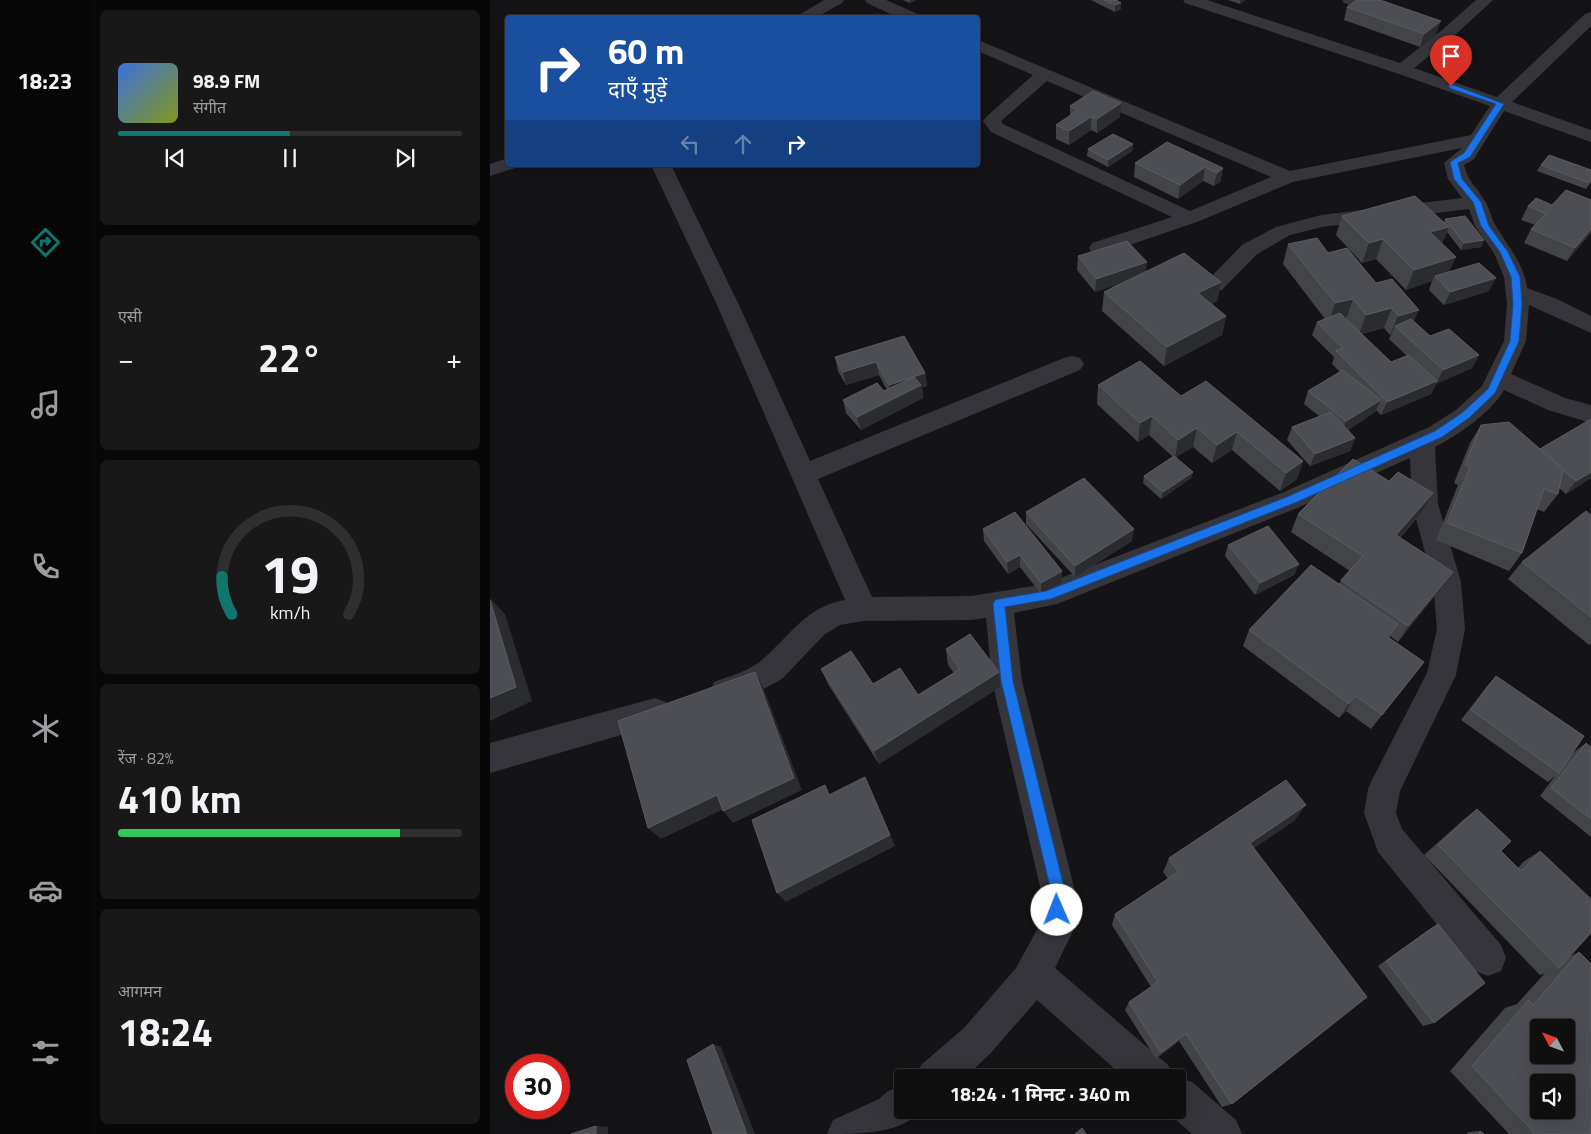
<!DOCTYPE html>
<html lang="hi">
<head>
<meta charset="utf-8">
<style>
	body { margin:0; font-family:"Titillium Web","Noto Sans Devanagari",sans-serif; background:#181819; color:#f1f3f6; height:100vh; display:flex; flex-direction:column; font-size:19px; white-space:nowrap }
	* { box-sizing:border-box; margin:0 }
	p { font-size:16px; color:#9b9c9f }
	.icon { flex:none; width:28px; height:28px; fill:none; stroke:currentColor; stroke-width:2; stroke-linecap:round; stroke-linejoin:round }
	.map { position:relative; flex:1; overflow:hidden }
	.sheet { display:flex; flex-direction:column; gap:10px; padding:10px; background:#080809; width:400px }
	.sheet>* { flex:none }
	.top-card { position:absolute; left:15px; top:15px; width:475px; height:152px; border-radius:5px; box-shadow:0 5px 20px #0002,0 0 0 1px #2f2f30; background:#1a4fa0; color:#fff; overflow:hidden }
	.needle { width:32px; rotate:311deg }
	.buttons { position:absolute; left:1040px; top:1019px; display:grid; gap:10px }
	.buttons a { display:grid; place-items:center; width:45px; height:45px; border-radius:5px; background:#0f0f10; box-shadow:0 5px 20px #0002,0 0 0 1px #2f2f30; font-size:25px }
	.speed { position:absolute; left:15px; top:1054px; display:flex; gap:10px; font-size:25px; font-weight:700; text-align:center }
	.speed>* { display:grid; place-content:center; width:65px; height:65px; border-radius:50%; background:#0f0f10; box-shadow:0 5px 20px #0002,0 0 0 1px #2f2f30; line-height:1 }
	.speed .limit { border:8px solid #d22; background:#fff; color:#111 }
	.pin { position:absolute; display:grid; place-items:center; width:42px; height:42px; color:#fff; margin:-51px -21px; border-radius:50% 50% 50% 0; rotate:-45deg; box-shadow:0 0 5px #0007 }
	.pin .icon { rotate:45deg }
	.me { position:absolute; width:55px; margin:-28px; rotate:359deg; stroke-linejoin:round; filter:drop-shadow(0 0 4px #0008) }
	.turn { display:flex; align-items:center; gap:18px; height:105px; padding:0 20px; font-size:22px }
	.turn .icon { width:65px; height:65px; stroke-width:2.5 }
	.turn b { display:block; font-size:35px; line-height:42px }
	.lanes { display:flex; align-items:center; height:48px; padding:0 20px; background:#0003; justify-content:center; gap:25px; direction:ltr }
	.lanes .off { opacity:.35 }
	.big { font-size:38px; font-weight:700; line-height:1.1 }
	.sheet .tile { flex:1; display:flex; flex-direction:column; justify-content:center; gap:8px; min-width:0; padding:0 18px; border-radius:8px; background:#181819 }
	.sheet .dial { align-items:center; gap:0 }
	.dial svg { height:130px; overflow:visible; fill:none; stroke:#2f2f30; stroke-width:7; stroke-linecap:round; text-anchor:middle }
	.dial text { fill:#f1f3f6; stroke:none }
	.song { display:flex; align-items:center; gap:15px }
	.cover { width:60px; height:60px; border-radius:8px; background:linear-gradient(135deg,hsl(220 70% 55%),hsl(70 70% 35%)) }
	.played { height:5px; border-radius:2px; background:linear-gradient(90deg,#0f766e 50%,#2f2f30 50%) }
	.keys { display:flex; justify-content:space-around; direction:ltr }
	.heat { display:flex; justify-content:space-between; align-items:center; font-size:28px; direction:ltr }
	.charge { height:8px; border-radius:4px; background:linear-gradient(90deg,#34c759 82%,#2f2f30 0) }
	.trip { position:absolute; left:404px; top:1069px; width:292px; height:50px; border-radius:5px; background:#0f0f10; box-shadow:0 5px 20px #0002,0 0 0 1px #2f2f30; font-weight:700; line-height:50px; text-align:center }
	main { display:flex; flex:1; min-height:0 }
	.tab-bar { display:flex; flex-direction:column; width:90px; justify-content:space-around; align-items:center; background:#060606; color:#9b9c9f }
	.tab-bar .icon { width:35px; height:35px }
	.tab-bar .on { color:#0f766e }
	.tab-bar b { font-size:22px; color:#f1f3f6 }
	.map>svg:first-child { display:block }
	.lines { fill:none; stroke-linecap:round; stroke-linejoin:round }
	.minor { fill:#35353b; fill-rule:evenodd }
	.wall { fill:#424448; fill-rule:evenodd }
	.shaded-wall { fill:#2b2c2f }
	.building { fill:#4d4e54; stroke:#5b5c63; fill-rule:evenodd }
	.route { fill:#1a73e8; stroke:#114b97 }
</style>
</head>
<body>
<main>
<nav class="tab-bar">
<b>18:23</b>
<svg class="icon on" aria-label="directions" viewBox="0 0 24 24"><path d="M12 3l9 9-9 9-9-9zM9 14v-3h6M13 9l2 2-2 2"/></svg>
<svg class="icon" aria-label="music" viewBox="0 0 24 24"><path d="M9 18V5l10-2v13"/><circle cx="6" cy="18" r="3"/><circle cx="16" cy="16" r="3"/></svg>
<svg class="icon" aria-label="phone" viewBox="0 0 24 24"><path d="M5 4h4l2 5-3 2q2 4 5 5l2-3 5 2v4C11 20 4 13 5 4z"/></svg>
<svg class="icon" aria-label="climate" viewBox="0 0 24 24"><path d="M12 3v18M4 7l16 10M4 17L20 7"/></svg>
<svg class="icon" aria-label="car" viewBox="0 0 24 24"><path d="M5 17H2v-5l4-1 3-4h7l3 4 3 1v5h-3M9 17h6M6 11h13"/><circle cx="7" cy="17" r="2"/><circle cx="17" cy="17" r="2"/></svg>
<svg class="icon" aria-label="filters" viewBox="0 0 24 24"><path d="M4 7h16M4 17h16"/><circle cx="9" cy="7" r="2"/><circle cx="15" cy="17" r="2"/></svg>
</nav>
<section class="sheet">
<div class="tile">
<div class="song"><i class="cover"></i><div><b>98.9 FM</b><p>संगीत</p></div></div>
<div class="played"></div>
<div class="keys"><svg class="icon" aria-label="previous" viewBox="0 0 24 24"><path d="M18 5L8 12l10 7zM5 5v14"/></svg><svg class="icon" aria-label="pause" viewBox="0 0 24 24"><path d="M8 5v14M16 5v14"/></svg><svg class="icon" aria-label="next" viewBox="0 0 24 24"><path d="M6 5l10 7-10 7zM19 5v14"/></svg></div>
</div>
<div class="tile"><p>एसी</p>
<div class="heat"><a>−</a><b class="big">22°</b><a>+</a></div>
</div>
<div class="tile dial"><svg viewBox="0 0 100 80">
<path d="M14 69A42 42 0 1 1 86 69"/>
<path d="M14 69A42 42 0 0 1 8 46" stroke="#0f766e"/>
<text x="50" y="56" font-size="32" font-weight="700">19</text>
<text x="50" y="72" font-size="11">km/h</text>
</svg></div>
<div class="tile"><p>रेंज · 82%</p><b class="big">410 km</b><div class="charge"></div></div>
<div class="tile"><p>आगमन</p><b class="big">18:24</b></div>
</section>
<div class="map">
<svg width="1101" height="1134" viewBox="0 0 1101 1134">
	<rect width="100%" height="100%" fill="#141416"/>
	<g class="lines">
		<g class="minor">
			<path d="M 334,0 L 354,0 L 352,3 L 325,18 L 304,18 Z"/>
			<path d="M 375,0 L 396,0 L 430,15 L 432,18 L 409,18 L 377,3 Z"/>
			<path d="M 693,0 L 717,0 L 910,63 L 952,30 L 986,0 L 1003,0 L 964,36 L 924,68 L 1007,97 L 1095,14 L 1101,12 L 1101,26 L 1022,102 L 1101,130 L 1101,142 L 1014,111 L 984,159 L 974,165 C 978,182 987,187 995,201 C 1000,209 1001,219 1006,226 C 1018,247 1034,263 1037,288 L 1067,299 L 1101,316 L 1101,333 L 1039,305 L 1036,341 L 1021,374 L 1075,398 L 1101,405 L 1101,423 L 1058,410 L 1014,390 C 1001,413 968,435 945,447 L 948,504 L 971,582 L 975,629 L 966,675 L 910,791 L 906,813 L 912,829 L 1011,945 L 1016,958 L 1011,971 L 998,976 L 985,971 L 888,852 L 874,813 L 878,789 L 883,778 L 937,673 L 947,629 L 943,582 L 922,504 L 920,458 L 812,506 L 567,604 L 524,613 L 532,681 L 585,891 L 584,929 L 565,968 L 678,1065 L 684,1078 L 635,1078 L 547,1000 L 500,1054 L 474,1078 L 425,1078 L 431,1065 L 474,1028 L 526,968 L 549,926 L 551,891 L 502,681 L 496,618 L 481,620 L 373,621 L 350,625 L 334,635 L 292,679 L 249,702 L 235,706 L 224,702 L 220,692 L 224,682 C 240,676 260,671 273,659 C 301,635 315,607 355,600 L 227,305 L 161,165 L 181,165 L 249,305 L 320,461 L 574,358 L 582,356 L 590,358 L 594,364 L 590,370 L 328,479 L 382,597 L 481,596 L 555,584 L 794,492 L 939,427 L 966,410 L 992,386 L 1014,341 L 1017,304 L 1014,277 L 1004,253 L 985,226 L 979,209 L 832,227 L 800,235 L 766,255 L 732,290 L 724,292 L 716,290 L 713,285 L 752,245 L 786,227 L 831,215 L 972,198 L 958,179 L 954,163 L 972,148 L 803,182 L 707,222 L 616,253 L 609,255 L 602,253 L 599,248 L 602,243 L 682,217 L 501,132 L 493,121 L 496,117 L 543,75 L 488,51 L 488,40 L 800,171 L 981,135 L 1000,106 L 906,73 L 695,3 ZM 557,81 L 781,177 L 700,211 L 513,124 L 511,121 Z"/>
			<path d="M 852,0 L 876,0 L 906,10 L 908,13 L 906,16 L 900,18 L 854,3 Z"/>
			<path d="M 18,158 L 18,165 L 27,165 L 25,168 L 0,176 L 0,164 Z"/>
			<path d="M 165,698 L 176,702 L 180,712 L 176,722 L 0,773 L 0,743 Z"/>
			<path d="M 688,1077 L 702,1082 L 746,1120 L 752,1134 L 702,1134 L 675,1110 L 688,1110 L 686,1078 Z"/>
			<path d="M 412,1086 L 412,1110 L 429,1110 C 415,1134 367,1134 337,1134 L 343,1120 L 389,1099 L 398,1091 Z"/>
		</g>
	</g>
	<g class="wall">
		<path d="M 413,0 L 426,0 L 420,3 Z"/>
		<path d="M 601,0 L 626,0 L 631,9 L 625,12 Z"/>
		<path d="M 738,0 L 755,0 L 750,4 Z"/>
		<path d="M 857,7 L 946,34 L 930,47 L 854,20 Z"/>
		<path d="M 580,106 L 630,117 L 607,133 L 601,130 L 579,145 L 566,139 L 566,125 L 580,116 Z"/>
		<path d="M 643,144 L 642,151 L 618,167 L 597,156 L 598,149 Z"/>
		<path d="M 645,163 L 733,168 L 730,182 L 724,186 L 713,181 L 688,199 L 644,177 Z"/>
		<path d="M 1051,165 L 1101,182 L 1096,189 L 1047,171 Z"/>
		<path d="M 1101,200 L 1101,233 L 1077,261 L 1034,243 L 1041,229 L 1045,225 L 1031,220 L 1038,206 L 1062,205 Z"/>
		<path d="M 852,216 L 954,222 L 955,219 L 994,240 L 991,247 L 971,250 L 957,232 L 952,243 L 960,272 L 999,291 L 954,305 L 939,290 L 942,281 L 916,290 L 886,259 L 872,263 L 846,235 Z"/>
		<path d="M 798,244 L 838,253 L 886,283 L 924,321 L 940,336 L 989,355 L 982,368 L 946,384 L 941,394 L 891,415 L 886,410 L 885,412 L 858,430 L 865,438 L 860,451 L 820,466 L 797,440 L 802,427 L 829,416 L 814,404 L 818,391 L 850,372 L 842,364 L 844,357 L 822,335 L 827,322 L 835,319 L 793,264 ZM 894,328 L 900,335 L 901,335 L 899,339 L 917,356 L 901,362 L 871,334 Z"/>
		<path d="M 588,256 L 657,262 L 655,271 L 731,282 L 727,301 L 722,304 L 736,316 L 732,335 L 674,366 L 612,311 L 614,292 L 628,284 L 605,292 L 587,270 Z"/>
		<path d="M 414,336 L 435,373 L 437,386 L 432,387 L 433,398 L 371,430 L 356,413 L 353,400 L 394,391 L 397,390 L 389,375 L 356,385 L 348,371 L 345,357 Z"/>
		<path d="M 608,385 L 691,396 L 813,461 L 807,479 L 790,491 L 742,450 L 722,463 L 703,447 L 686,457 L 703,472 L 701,478 L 671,499 L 653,483 L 654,476 L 683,457 L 659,435 L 648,442 L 607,404 Z"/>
		<path d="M 1101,419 L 1101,478 L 1076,494 L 1069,488 L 1068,494 L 1054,512 L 1047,509 L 1032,553 L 1019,571 L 946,540 L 968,485 L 964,483 L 980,443 L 991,425 L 1050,449 Z"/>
		<path d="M 933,511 L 910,538 L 951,588 L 908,642 L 900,636 L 899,638 L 934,662 L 881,729 L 856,711 L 849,718 L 753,646 L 759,630 L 849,584 L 851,580 L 860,571 L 801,532 L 808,514 Z"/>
		<path d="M 536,512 L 642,541 L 585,577 L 536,524 Z"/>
		<path d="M 1101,515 L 1101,643 L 1099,645 L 1018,579 L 1032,562 Z"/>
		<path d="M 493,529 L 572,571 L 571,583 L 551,594 L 530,567 L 518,574 L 494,541 Z"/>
		<path d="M 738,545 L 809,564 L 804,575 L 765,595 L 735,556 Z"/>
		<path d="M 456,649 L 510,687 L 389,764 L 338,684 L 331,669 L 383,684 L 428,695 L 464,673 L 458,665 Z"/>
		<path d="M 1006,676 L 1080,757 L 1084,752 L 1096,743 L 1101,747 L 1101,837 L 1050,796 L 1065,776 L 1058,782 L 971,720 L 997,686 Z"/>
		<path d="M 987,809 L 1011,851 L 1028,868 L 1033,862 L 1050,851 L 1080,956 L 1089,952 L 1101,1134 L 1019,1134 L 960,1071 L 1015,1008 L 1027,1004 L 1055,973 L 1050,975 L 934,855 L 973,820 Z"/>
		<path d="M 805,820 L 764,848 L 742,1104 L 732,1107 L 689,1041 L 666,1059 L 635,1010 L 639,1002 L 661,987 L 622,925 L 625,914 L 678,879 L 673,872 L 679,858 Z"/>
		<path d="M 948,924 L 944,1023 L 933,1026 L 888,966 L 938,930 Z"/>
		<path d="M 990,1131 L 994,1134 L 977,1134 L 978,1132 Z"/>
	</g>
	<g class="shaded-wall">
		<path d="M 420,0 L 426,0 L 420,3 Z"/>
		<path d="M 750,0 L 755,0 L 750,4 Z"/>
		<path d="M 631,3 L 631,9 L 625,12 L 625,5 Z"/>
		<path d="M 951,21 L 946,34 L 930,47 L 934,34 Z"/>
		<path d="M 631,103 L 630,117 L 607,133 L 607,119 Z"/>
		<path d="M 601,117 L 601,130 L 579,145 L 579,131 Z"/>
		<path d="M 643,144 L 642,151 L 618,167 L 618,160 Z"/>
		<path d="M 715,167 L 713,181 L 688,199 L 690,185 Z"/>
		<path d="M 733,168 L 730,182 L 724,186 L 727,173 Z"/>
		<path d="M 959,227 L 950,246 L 940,232 Z"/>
		<path d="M 1101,229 L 1101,233 L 1077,261 L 1085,248 Z"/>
		<path d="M 893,239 L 886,259 L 872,263 L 879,243 Z"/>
		<path d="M 994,240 L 991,247 L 971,250 L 974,243 Z"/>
		<path d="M 966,257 L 957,277 L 945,276 L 942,281 L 916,290 L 924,270 Z"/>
		<path d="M 657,262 L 655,276 L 605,292 L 606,279 Z"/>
		<path d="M 1006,278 L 999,291 L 954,305 L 960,292 Z"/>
		<path d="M 731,282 L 727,301 L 704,313 L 708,293 Z"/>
		<path d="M 863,299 L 856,319 L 839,323 L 845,303 Z"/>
		<path d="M 902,308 L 894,328 L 869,334 L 876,315 Z"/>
		<path d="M 929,310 L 920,330 L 905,326 L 901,335 L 900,335 L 908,316 Z"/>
		<path d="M 736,316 L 732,335 L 674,366 L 677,347 Z"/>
		<path d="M 989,355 L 982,368 L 946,384 L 953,370 Z"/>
		<path d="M 386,362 L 389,375 L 356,385 L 353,372 Z"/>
		<path d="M 435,373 L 437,386 L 432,387 L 433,398 L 371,430 L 367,417 L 401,398 L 399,385 Z"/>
		<path d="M 947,381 L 941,394 L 891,415 L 897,402 Z"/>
		<path d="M 891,400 L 885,412 L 851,434 L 856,421 Z"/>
		<path d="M 662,416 L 659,435 L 648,442 L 650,423 Z"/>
		<path d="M 707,428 L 703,447 L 685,458 L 688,440 Z"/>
		<path d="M 747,432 L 742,450 L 722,463 L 727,445 Z"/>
		<path d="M 865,438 L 860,451 L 820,466 L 825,454 Z"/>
		<path d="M 813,461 L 807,479 L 790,491 L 796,473 Z"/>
		<path d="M 703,472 L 701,478 L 671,499 L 673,492 Z"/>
		<path d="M 1101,472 L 1101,478 L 1076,494 L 1086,481 Z"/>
		<path d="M 943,493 L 933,511 L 896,553 L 906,535 Z"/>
		<path d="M 644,529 L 642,541 L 585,577 L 585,566 Z"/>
		<path d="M 530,555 L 530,567 L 518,574 L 517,562 Z"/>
		<path d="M 809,564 L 804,575 L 765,595 L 770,583 Z"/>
		<path d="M 572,571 L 571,583 L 551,594 L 551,583 Z"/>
		<path d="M 963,572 L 951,588 L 908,642 L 918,626 Z"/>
		<path d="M 0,598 L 15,614 L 42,701 L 0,721 Z"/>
		<path d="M 934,662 L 923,677 L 881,729 L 892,715 Z"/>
		<path d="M 265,672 L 273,687 L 312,790 L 243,823 L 233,811 Z"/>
		<path d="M 509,672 L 510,687 L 389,764 L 384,751 Z"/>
		<path d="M 866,696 L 856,711 L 849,718 L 859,704 Z"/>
		<path d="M 375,777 L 405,846 L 296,902 L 287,893 Z"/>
		<path d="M 227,795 L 238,807 L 171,839 L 158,828 Z"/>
		<path d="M 816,805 L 805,820 L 751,857 L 760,843 Z"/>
		<path d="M 696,1034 L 689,1041 L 666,1059 L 671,1053 Z"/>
		<path d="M 223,1044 L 231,1047 L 265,1134 L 257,1134 Z"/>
		<path d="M 106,1126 L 118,1127 L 118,1134 L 106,1134 Z"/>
	</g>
	<g class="building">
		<path d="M 614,0 L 626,0 L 631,3 L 625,5 Z"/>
		<path d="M 867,0 L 890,0 L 951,21 L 934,34 L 857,7 Z"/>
		<path d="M 603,91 L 631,103 L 607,119 L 601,117 L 579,131 L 566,125 L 588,110 L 580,106 Z"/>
		<path d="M 623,134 L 643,144 L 618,160 L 598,149 Z"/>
		<path d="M 677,142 L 733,168 L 727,173 L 715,167 L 690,185 L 645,163 Z"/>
		<path d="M 1059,155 L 1101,170 L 1101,180 L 1099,183 L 1051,165 Z"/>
		<path d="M 1076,190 L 1101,200 L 1101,229 L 1085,248 L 1041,229 L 1056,214 L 1038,206 L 1046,198 L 1062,205 Z"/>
		<path d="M 925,196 L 959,227 L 940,232 L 966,257 L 924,270 L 893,239 L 879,243 L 852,216 Z"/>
		<path d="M 975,216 L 994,240 L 974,243 L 955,219 Z"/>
		<path d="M 827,238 L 838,253 L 857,248 L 886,283 L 902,279 L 929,310 L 908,316 L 902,308 L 876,315 L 863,299 L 845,303 L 798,244 Z"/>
		<path d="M 637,241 L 657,262 L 606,279 L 588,256 Z"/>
		<path d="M 694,253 L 731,282 L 708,293 L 736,316 L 677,347 L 614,292 Z"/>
		<path d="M 989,263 L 1006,278 L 960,292 L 945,276 Z"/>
		<path d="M 850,313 L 901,362 L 919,355 L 947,381 L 897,402 L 846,351 L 853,348 L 827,322 Z"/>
		<path d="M 921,319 L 940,336 L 959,329 L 989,355 L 953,370 L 905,326 Z"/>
		<path d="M 414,336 L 435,373 L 399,385 L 386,362 L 353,372 L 345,357 Z"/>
		<path d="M 650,361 L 691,396 L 716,381 L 813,461 L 796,473 L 747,432 L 727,445 L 707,428 L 688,440 L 662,416 L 650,423 L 608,385 Z"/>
		<path d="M 853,370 L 891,400 L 856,421 L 818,391 Z"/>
		<path d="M 424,377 L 431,385 L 367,417 L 353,400 L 387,383 L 394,391 Z"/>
		<path d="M 841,412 L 865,438 L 825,454 L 802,427 Z"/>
		<path d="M 1101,419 L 1101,472 L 1086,481 L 1073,470 L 1073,469 L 1050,449 Z"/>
		<path d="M 1019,422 L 1073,469 L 1068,494 L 1054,489 L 1032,553 L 957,523 L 980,467 L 975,465 L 991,425 Z"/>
		<path d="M 684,456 L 703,472 L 673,492 L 654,476 Z"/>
		<path d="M 863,459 L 899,481 L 908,472 L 943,493 L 906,535 L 963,572 L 918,626 L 851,580 L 873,556 L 808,514 Z"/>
		<path d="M 594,478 L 644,529 L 585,566 L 536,512 Z"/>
		<path d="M 1096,511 L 1101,515 L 1101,617 L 1032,562 Z"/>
		<path d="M 525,512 L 572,571 L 551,583 L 530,555 L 517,562 L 493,529 Z"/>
		<path d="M 778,526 L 809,564 L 770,583 L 738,545 Z"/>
		<path d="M 821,565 L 908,624 L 898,637 L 934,662 L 892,715 L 866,696 L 859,704 L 759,630 Z"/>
		<path d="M 0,600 L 26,687 L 0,698 Z"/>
		<path d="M 480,634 L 509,672 L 384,751 L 331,669 L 361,651 L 383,684 L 410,668 L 428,695 L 470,669 L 456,649 Z"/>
		<path d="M 265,672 L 304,778 L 233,811 L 227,795 L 158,828 L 128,721 Z"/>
		<path d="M 1006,676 L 1094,736 L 1069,773 L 981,710 Z"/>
		<path d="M 1096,743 L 1101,747 L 1101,819 L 1061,788 Z"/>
		<path d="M 375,777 L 400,835 L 287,893 L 262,820 L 335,785 L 339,795 Z"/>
		<path d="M 796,780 L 816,805 L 760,843 L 877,997 L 742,1104 L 696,1034 L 671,1053 L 639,1002 L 668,982 L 625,914 L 688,872 L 679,858 Z"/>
		<path d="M 987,809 L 1021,841 L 1011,851 L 1031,871 L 1050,851 L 1101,899 L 1101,933 L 1069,968 L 948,845 Z"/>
		<path d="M 948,924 L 995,983 L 944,1023 L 896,961 Z"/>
		<path d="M 1089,952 L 1101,964 L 1101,1134 L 1045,1134 L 982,1066 L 1038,1000 L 1043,1005 ZM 1049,1028 L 1076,1028 L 1076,1055 L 1049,1055 ZM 1049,1082 L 1076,1082 L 1076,1110 L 1049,1110 Z"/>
		<path d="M 223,1044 L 257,1134 L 223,1134 L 197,1060 Z"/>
		<path d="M 106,1126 L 106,1134 L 81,1134 Z"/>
		<path d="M 592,1128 L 596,1134 L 585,1134 Z"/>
		<path d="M 990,1131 L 994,1134 L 989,1134 Z"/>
	</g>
	<path class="route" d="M 961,84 L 1014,104 L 980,157 L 968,163 L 972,179 L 991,202 L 999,226 L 1018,252 L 1030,277 L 1032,304 L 1029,341 L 1005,393 L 979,418 L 952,437 L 807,502 L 561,599 L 515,607 L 523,681 L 575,891 L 572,915 L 567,917 L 562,915 L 559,910 L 561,891 L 511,681 L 503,604 L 505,600 L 509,599 L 556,591 L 799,496 L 945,431 L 972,413 L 998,389 L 1020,341 L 1023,304 L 1021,277 L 1010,252 L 991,226 L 983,202 L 964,179 L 960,162 L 974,153 L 1006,104 L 959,88 L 959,85 Z"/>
</svg>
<div class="buttons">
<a><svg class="needle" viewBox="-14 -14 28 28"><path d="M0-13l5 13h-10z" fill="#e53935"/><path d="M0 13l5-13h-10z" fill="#9b9c9f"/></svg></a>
<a><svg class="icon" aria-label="sound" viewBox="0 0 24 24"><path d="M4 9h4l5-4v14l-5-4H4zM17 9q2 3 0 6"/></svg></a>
</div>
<div class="speed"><div class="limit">30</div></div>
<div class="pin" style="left:961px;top:86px;background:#d93025"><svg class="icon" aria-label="arrive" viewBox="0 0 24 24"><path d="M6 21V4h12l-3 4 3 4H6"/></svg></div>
<svg class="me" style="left:567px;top:910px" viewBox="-20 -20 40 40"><circle r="19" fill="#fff"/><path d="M0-13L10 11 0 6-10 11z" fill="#1a73e8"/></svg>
<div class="trip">18:24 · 1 मिनट · 340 m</div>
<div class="top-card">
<div class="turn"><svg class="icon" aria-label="right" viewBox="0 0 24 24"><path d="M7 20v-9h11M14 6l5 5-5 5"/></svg><div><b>60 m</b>दाएँ मुड़ें</div></div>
<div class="lanes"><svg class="icon off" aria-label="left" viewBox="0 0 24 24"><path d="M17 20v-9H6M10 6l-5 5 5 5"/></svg><svg class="icon off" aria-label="ahead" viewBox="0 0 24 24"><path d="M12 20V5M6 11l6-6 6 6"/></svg><svg class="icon" aria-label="right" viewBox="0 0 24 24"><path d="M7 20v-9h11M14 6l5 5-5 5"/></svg></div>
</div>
</div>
</main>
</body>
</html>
